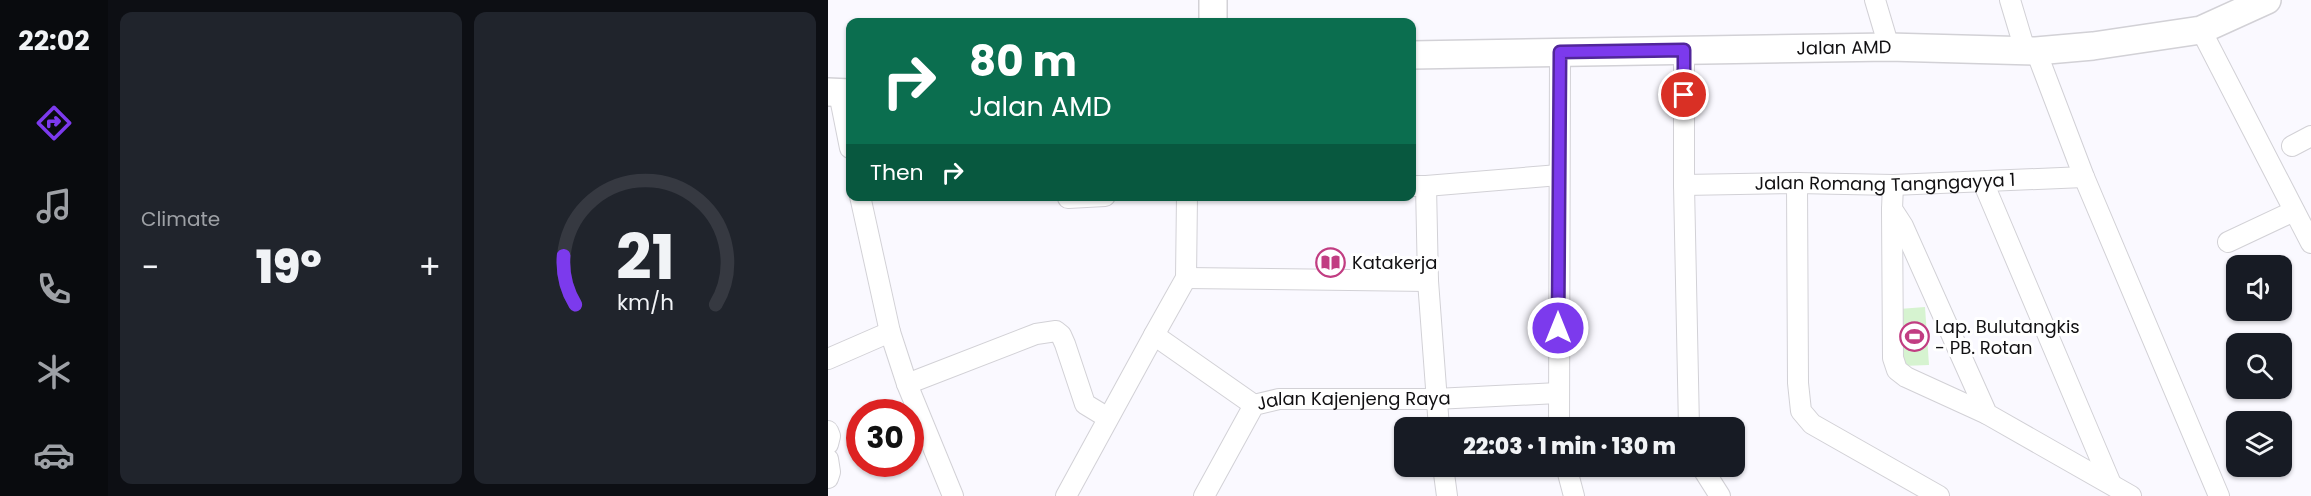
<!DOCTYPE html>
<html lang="en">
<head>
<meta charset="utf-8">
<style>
	body { margin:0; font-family:Poppins,sans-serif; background:#20242c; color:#f1f3f6; height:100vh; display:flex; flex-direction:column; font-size:22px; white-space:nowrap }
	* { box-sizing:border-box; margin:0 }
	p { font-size:20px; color:#9ea1a6 }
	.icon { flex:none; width:33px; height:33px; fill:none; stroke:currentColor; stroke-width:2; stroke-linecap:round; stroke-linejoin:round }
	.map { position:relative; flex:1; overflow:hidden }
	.side { display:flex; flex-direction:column; gap:12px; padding:12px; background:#0d0f14; width:720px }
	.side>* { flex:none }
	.hud { position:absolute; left:18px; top:18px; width:570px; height:183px; border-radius:12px; box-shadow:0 2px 4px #0004; background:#0b6e4f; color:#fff; overflow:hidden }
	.controls { position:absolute; left:1398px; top:255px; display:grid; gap:12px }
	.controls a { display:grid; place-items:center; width:66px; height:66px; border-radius:12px; background:#171b24; box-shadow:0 2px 4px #0004; font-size:30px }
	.speed { position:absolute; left:18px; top:399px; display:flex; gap:12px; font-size:30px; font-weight:700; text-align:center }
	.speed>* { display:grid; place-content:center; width:78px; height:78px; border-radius:50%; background:#171b24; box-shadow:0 2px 4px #0004; line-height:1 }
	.speed .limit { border:9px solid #d22; background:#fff; color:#111 }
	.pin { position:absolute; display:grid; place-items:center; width:51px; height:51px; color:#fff; margin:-26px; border:3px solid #fff; border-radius:50%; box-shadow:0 2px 6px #0007 }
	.me { position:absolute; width:66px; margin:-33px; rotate:0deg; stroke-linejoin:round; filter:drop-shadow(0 0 4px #0008) }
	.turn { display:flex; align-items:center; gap:21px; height:126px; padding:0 24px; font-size:27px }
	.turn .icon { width:78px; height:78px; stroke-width:2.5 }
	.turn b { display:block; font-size:42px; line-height:51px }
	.then { display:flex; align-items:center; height:57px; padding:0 24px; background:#0003; gap:12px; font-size:22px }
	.big { font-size:45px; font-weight:800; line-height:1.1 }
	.side .card { flex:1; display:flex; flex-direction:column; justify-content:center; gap:9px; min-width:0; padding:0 21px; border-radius:12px; background:#20242c }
	.side .dial { align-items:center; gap:0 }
	.dial svg { height:156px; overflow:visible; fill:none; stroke:#363941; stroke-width:7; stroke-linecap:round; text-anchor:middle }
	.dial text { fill:#f1f3f6; stroke:none }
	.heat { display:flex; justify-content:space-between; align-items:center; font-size:33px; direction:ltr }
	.side .tiles { flex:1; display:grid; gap:12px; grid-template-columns:repeat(2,1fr) }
	.trip { position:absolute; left:566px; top:417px; width:351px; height:60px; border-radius:12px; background:#171b24; box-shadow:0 2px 4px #0004; font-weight:800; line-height:60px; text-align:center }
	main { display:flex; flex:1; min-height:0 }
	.tab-bar { display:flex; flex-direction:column; width:108px; justify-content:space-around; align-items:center; background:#090b0e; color:#9ea1a6 }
	.tab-bar .icon { width:42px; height:42px }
	.tab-bar .selected { color:#7c3aed }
	.tab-bar b { font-size:27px; color:#f1f3f6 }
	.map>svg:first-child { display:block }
	.green { fill:#d6f3d0 }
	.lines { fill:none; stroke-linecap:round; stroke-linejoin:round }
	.street-casing { stroke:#d2d1d6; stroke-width:22 }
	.secondary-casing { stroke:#d2d1d6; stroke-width:30 }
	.street { stroke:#fff; stroke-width:20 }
	.secondary { stroke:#fff; stroke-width:27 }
	.route-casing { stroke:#51269a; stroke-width:15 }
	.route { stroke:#7c3aed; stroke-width:10 }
	.labels { text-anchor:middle; stroke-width:6; stroke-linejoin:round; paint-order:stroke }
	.street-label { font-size:18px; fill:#121113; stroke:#fff }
	.poi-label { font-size:18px; fill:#121113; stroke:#fff; text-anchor:start }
</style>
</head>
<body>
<main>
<nav class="tab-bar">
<b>22:02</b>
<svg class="icon selected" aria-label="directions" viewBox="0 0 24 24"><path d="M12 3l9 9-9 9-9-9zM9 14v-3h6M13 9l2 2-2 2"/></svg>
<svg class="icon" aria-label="music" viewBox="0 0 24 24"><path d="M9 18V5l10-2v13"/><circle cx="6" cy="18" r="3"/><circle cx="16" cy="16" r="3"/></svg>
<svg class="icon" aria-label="phone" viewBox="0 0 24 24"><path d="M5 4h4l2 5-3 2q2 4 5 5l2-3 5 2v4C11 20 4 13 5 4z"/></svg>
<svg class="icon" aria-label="climate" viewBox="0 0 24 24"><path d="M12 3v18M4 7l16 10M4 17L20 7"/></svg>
<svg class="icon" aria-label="car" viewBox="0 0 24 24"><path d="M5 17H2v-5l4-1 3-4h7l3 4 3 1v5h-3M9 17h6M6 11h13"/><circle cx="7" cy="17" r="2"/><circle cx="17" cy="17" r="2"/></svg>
</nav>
<section class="side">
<div class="tiles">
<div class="card"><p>Climate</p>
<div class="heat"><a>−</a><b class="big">19°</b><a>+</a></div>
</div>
<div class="card dial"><svg viewBox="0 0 100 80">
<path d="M14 69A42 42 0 1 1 86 69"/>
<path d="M14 69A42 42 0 0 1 8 44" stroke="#7c3aed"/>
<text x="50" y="56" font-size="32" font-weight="700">21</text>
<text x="50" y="72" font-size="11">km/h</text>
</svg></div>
</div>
</section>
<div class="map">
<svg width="1483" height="496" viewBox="0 0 1483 496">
	<rect width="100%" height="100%" fill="#faf9ff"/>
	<path class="green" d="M 1097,307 L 1101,365 L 1074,366 L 1071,309 Z"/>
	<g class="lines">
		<defs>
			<g id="street">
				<path d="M 1047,0 L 1061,47"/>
				<path d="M 1182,0 L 1197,50"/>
				<path d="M 1373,30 L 1483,243"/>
				<path d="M 856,50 L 856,185 L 861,428"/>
				<path d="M 1208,51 L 1256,177 L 1391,496"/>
				<path d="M 11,93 L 22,148"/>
				<path d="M 1464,146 L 1483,136"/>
				<path d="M 1155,182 L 1283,484"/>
				<path d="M 969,183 L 970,383 L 973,411 L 984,424 L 1111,496"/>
				<path id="s1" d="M 856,185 L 969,183 L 1065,185 L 1256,177"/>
				<path d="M 1065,185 L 1064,209 L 1075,226 L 1159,414 L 1303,496"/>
				<path d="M 584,186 L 598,186 L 600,281 L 611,428"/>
				<path d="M 598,186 L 731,175"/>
				<path d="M 32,196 L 62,332 L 79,384 L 125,496"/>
				<path d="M 359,196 L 358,278 L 326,335 L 426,405"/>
				<path d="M 240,198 L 277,196"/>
				<path d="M 1064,210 L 1065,358 L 1069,370 L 1078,377 L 1159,414"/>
				<path d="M 1400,242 L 1466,211"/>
				<path d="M 358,278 L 600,281"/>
				<path d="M 0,359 L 62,332"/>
				<path d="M 79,384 L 208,334 L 228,331 L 233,335 L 237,344 L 257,404 L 280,418"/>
				<path d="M 731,428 L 732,52"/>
				<path d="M 0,431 L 2,436 L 0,444"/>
				<path d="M 0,459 L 2,472 L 0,478"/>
				<path d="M 615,466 L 619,496"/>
				<path d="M 738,466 L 746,496"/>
				<path d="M 873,466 L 892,496"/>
				<path d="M 238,496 L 326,335"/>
				<path id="s2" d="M 376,496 L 426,405 L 451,399 L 607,399 L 730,393"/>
			</g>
			<g id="secondary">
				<path d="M 385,0 L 385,22"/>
				<path id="s3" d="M 584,55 L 1061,47 L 1208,51 L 1265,46 L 1373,30 L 1439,0"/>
				<path d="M 0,92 L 22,93"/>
			</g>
		</defs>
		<use href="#street" class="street-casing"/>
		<use href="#secondary" class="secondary-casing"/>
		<use href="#street" class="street"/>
		<use href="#secondary" class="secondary"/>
	</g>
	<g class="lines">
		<defs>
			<path id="route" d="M 730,328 L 732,52 L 856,50 L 856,95"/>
		</defs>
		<use href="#route" class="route-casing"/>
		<use href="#route" class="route"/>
	</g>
	<defs>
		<symbol id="library-ring" viewBox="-11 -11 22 22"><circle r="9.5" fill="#fff" stroke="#c13d82" stroke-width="1.5"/><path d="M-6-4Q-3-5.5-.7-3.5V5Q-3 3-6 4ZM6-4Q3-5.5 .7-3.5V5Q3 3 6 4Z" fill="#c13d82"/></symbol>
		<symbol id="stadium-ring" viewBox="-11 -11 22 22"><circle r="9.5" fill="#fff" stroke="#c13d82" stroke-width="1.5"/><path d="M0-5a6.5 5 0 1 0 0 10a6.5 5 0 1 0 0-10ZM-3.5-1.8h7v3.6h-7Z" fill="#c13d82"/></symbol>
	</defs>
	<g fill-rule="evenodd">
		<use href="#library-ring" x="486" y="246" width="33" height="33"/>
		<use href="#stadium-ring" x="1070" y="320" width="33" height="33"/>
	</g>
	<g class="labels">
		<g class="street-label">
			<text dy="6" stroke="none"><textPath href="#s3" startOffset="432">Jalan AMD</textPath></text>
			<text dy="6" stroke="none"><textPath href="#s1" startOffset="201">Jalan Romang Tangngayya 1</textPath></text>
			<text dy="6" stroke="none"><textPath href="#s2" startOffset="204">Jalan Kajenjeng Raya</textPath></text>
		</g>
		<g class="poi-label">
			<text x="524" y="269">Katakerja</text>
			<text x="1107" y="333">Lap. Bulutangkis<tspan x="1107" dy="21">- PB. Rotan</tspan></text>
		</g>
	</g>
</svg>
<div class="controls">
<a><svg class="icon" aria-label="sound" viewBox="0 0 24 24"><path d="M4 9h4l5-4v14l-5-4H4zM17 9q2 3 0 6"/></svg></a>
<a><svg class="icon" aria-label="search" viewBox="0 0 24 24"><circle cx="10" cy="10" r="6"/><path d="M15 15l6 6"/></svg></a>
<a><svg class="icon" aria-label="layers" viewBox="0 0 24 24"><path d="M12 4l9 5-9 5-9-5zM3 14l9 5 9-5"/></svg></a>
</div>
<div class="speed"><div class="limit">30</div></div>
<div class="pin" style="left:856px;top:95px;background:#d93025"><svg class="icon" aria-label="arrive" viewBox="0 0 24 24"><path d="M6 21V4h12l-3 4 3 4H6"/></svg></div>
<svg class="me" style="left:730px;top:328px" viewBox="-20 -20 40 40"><circle r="17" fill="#7c3aed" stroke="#fff" stroke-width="3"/><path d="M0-11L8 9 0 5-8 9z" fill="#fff"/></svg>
<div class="trip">22:03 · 1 min · 130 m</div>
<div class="hud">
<div class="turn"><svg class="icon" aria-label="right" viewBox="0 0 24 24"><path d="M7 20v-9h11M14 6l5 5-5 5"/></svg><div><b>80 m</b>Jalan AMD</div></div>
<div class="then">Then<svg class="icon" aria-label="right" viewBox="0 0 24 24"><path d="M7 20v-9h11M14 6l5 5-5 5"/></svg></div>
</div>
</div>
</main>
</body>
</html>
